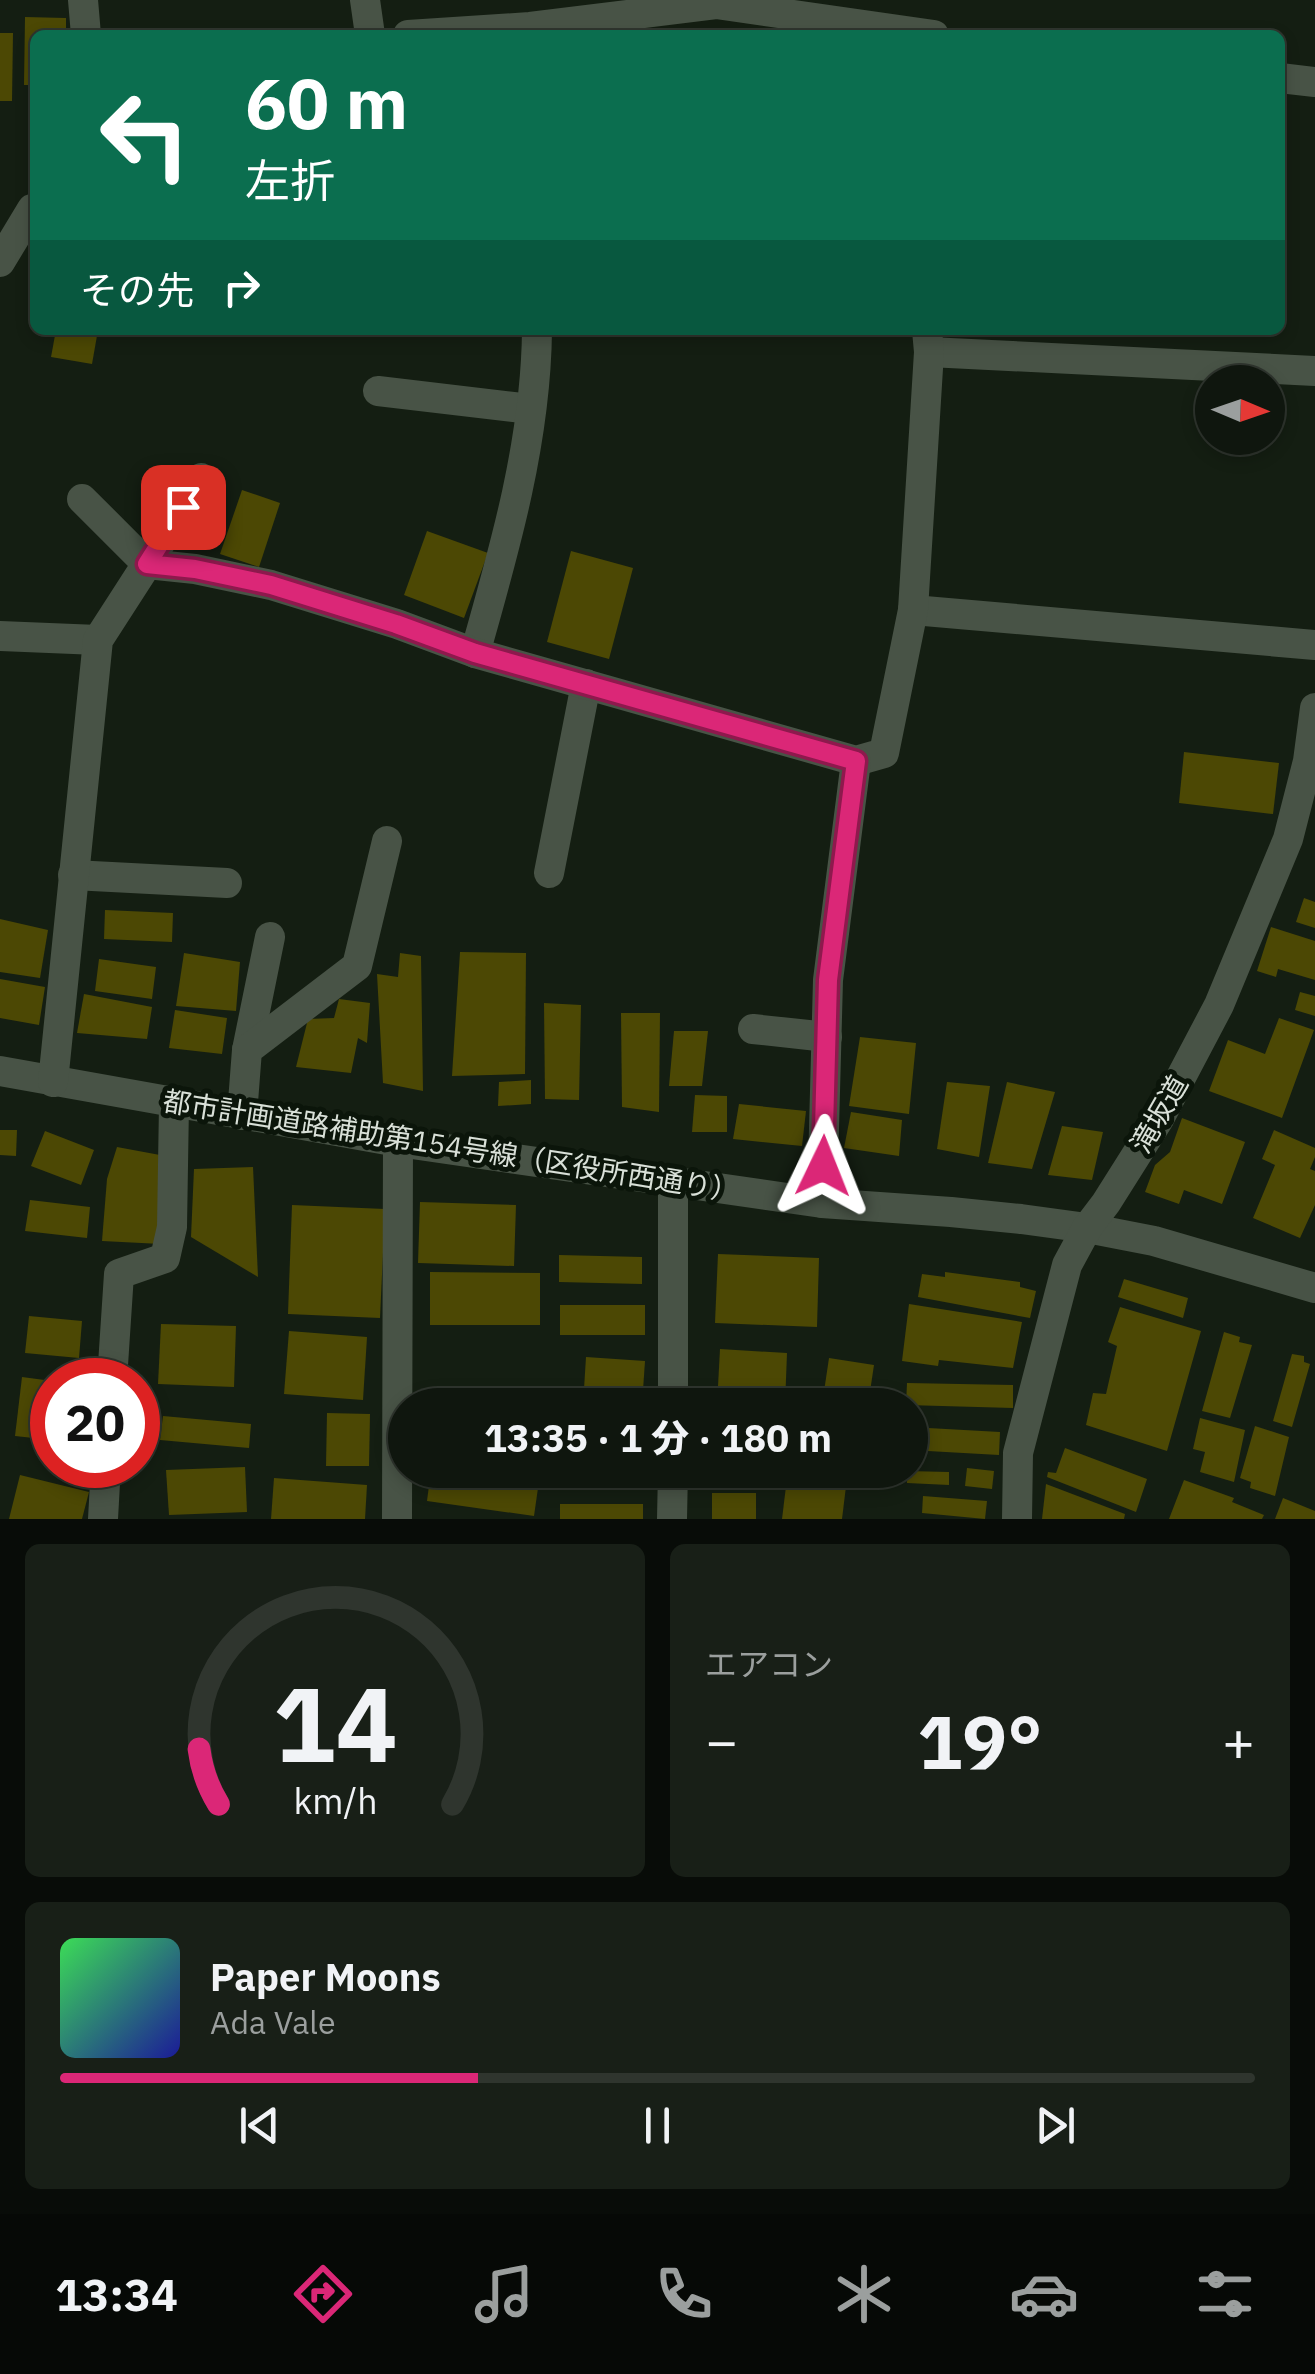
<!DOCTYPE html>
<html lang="ja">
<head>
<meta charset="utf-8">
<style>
	body { margin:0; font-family:"IBM Plex Sans","Noto Sans JP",sans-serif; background:#181f17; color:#f1f3f6; height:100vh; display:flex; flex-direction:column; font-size:38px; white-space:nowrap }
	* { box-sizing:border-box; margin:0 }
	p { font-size:32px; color:#9b9f9e }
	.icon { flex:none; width:55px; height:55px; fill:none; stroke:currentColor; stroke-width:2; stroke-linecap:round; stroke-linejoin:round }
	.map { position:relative; height:1519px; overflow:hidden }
	.drawer { display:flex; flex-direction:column; gap:25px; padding:25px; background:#080c08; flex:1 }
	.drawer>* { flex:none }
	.hud { position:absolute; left:30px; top:30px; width:1255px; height:305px; border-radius:15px; box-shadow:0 5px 15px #0003,0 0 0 2px #2f352e; background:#0b6e4f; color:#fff; overflow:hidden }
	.needle { width:65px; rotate:92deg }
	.controls { position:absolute; left:1195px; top:365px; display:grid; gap:20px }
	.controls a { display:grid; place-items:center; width:90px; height:90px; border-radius:50%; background:#0f160e; box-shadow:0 5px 15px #0003,0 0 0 2px #2f352e; font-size:50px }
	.speed { position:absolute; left:30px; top:1358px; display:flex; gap:20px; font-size:50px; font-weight:700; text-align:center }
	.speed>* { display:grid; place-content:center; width:130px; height:130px; border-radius:50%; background:#0f160e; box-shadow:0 5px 15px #0003,0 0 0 2px #2f352e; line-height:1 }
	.speed .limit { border:15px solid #d22; background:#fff; color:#111 }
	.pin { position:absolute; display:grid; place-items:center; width:85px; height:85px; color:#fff; margin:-42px; border-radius:20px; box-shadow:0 5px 15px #0006 }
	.me { position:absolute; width:110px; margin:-55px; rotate:2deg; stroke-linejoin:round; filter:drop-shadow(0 0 8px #0008) }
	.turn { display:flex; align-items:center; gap:35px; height:210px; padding:0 50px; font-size:45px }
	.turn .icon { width:130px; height:130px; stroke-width:2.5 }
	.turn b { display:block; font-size:70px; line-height:85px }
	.then { display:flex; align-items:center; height:95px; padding:0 50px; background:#0003; gap:20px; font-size:38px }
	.big { font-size:75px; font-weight:800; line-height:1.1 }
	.drawer .widget { flex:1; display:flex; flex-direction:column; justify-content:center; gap:15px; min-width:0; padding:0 35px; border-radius:15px; background:#181f17 }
	.drawer .dial { align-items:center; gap:0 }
	.dial svg { height:260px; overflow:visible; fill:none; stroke:#2f352e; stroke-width:7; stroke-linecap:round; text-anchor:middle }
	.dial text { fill:#f1f3f6; stroke:none }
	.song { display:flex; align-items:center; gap:30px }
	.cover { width:120px; height:120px; border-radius:15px; background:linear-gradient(135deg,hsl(130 70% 55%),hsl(240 70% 35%)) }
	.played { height:10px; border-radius:5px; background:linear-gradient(90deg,#db2777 35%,#2f352e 35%) }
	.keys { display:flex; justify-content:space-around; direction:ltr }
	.heat { display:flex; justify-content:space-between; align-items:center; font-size:55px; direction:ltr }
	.drawer .tiles { flex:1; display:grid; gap:25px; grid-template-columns:1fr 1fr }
	.widget:last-child { grid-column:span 2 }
	.trip { position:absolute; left:388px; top:1388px; width:540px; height:100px; border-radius:50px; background:#0f160e; box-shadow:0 5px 15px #0003,0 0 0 2px #2f352e; font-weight:800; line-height:100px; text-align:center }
	.tabs { display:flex; height:160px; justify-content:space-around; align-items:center; background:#060906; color:#9b9f9e }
	.tabs .icon { width:70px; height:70px }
	.tabs .selected { color:#db2777 }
	.tabs b { font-size:45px; color:#f1f3f6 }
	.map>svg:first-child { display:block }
	.building { fill:#4c4804 }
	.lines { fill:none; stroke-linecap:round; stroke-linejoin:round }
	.minor { stroke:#485346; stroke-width:30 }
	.route-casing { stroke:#8e194d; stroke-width:25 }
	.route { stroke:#db2777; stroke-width:18 }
	.labels { text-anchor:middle; stroke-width:10; stroke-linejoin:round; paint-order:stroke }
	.street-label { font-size:28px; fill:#d9e0d8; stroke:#0b150a }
</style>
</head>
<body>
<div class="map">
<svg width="1315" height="1519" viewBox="0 0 1315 1519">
	<rect width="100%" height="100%" fill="#141e12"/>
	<g class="building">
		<path d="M 25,17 L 66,18 L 66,35 L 35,35 L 35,85 L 24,85 Z"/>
		<path d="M 0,33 L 13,33 L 12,101 L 0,101 Z"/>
		<path d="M 56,330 L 98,330 L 92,364 L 51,357 Z"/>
		<path d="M 242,490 L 280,503 L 259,567 L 220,554 Z"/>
		<path d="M 427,531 L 488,553 L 464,618 L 404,595 Z"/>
		<path d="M 571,551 L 633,568 L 609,659 L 547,642 Z"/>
		<path d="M 1184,752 L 1279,763 L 1273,814 L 1179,803 Z"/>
		<path d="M 1304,898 L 1315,902 L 1315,928 L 1296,922 Z"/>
		<path d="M 105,910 L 173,913 L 172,942 L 104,939 Z"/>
		<path d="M 0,919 L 48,930 L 40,978 L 0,972 Z"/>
		<path d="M 1271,927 L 1315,941 L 1315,980 L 1278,969 L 1276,977 L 1257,971 Z"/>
		<path d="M 460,952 L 526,953 L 525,1074 L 452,1076 Z"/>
		<path d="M 184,953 L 240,962 L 236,1011 L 176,1006 Z"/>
		<path d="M 400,953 L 421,956 L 423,1091 L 383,1083 L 377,974 L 398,977 Z"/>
		<path d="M 99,959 L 156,967 L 152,999 L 95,991 Z"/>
		<path d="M 0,979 L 45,987 L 39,1025 L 0,1018 Z"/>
		<path d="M 1300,992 L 1315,996 L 1315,1016 L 1295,1010 Z"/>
		<path d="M 84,994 L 152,1007 L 147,1039 L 77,1033 Z"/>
		<path d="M 339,999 L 370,1003 L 367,1043 L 358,1038 L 351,1073 L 296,1067 L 308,1019 L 334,1018 Z"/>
		<path d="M 544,1003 L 581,1005 L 579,1100 L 545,1099 Z"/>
		<path d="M 175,1010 L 227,1018 L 222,1054 L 169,1048 Z"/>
		<path d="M 621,1013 L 660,1013 L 659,1112 L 622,1107 Z"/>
		<path d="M 1279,1018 L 1314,1030 L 1282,1118 L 1209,1091 L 1228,1040 L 1265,1054 Z"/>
		<path d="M 674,1031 L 708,1031 L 702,1086 L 669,1086 Z"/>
		<path d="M 860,1037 L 916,1043 L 909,1114 L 849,1106 Z"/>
		<path d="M 531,1080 L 531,1104 L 498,1106 L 499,1082 Z"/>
		<path d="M 947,1082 L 990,1086 L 979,1157 L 937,1149 Z"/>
		<path d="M 1007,1082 L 1055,1092 L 1032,1169 L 988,1163 Z"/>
		<path d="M 695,1095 L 727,1096 L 727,1132 L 692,1132 Z"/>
		<path d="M 739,1104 L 806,1111 L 802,1146 L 733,1139 Z"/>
		<path d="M 851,1112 L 902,1120 L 899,1156 L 844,1148 Z"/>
		<path d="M 1182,1118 L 1245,1142 L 1222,1204 L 1184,1190 L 1179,1204 L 1145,1192 L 1155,1165 L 1170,1152 Z"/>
		<path d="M 1062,1126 L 1103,1132 L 1092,1180 L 1048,1175 Z"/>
		<path d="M 0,1130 L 17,1130 L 16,1156 L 0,1155 Z"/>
		<path d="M 1274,1130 L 1315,1148 L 1315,1157 L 1310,1169 L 1315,1171 L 1315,1205 L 1300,1238 L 1253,1218 L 1275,1165 L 1262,1159 Z"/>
		<path d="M 45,1131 L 94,1150 L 81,1185 L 31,1166 Z"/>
		<path d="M 117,1147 L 160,1155 L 161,1244 L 102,1241 L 107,1179 Z"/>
		<path d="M 253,1167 L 258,1277 L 191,1237 L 194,1169 Z"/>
		<path d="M 30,1200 L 90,1207 L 87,1238 L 25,1231 Z"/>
		<path d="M 420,1202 L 516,1205 L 514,1266 L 418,1263 Z"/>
		<path d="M 292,1205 L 385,1209 L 380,1318 L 288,1314 Z"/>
		<path d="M 718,1254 L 819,1258 L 817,1327 L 715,1323 Z"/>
		<path d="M 559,1255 L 642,1257 L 642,1284 L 559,1282 Z"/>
		<path d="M 430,1272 L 540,1273 L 540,1325 L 430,1325 Z"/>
		<path d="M 945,1272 L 1020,1282 L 1020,1287 L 1036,1291 L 1030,1318 L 918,1297 L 922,1274 L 945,1277 Z"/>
		<path d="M 1124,1279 L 1188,1298 L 1183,1318 L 1118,1297 Z"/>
		<path d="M 909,1304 L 1022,1322 L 1013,1368 L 939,1360 L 938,1366 L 902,1361 Z"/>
		<rect x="560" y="1305" width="85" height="30"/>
		<path d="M 1120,1307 L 1201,1331 L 1167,1451 L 1086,1425 L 1093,1393 L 1106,1394 L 1117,1346 L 1108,1342 Z"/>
		<path d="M 29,1316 L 82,1321 L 79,1358 L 25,1353 Z"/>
		<path d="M 161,1324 L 236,1326 L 234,1387 L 158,1384 Z"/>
		<path d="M 289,1331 L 367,1337 L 363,1400 L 284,1394 Z"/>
		<path d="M 1224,1332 L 1240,1337 L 1239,1342 L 1252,1345 L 1230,1418 L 1202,1411 Z"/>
		<path d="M 720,1349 L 787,1353 L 785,1405 L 717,1405 Z"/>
		<path d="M 1292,1354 L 1304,1356 L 1304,1362 L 1310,1364 L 1292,1427 L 1273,1421 Z"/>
		<path d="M 586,1357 L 645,1361 L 642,1405 L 583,1405 Z"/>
		<path d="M 829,1358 L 874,1365 L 868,1405 L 822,1405 Z"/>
		<path d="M 22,1377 L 52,1381 L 52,1440 L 15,1436 Z"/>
		<path d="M 907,1383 L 1013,1385 L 1013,1408 L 906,1405 Z"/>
		<path d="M 483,1398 L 529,1401 L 529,1405 L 483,1405 Z"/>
		<path d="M 327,1413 L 370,1414 L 369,1466 L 326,1466 Z"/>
		<path d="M 163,1416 L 251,1424 L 249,1448 L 160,1440 Z"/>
		<path d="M 1200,1418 L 1245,1430 L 1234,1482 L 1200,1472 L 1205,1452 L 1193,1449 Z"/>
		<path d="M 1255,1426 L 1289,1437 L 1275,1496 L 1250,1488 L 1251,1482 L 1240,1478 Z"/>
		<path d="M 910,1427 L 1000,1432 L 999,1455 L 910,1450 Z"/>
		<path d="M 1065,1448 L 1147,1479 L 1136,1512 L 1047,1477 L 1048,1472 L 1056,1473 Z"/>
		<path d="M 245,1467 L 247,1512 L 169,1515 L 166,1470 Z"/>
		<path d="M 967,1468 L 994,1471 L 992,1489 L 965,1486 Z"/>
		<path d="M 431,1470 L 456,1470 L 539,1481 L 534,1516 L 427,1501 Z"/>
		<path d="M 592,1470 L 636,1470 L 636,1482 L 592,1480 Z"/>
		<path d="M 720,1470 L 764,1470 L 764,1476 L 721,1477 Z"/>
		<path d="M 788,1470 L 848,1470 L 842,1519 L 782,1519 Z"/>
		<path d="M 907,1471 L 949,1472 L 949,1485 L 907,1483 Z"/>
		<path d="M 20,1475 L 89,1492 L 82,1519 L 9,1519 Z"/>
		<path d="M 274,1478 L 367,1485 L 365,1519 L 271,1519 Z"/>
		<path d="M 1184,1480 L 1234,1498 L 1232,1502 L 1264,1515 L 1262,1519 L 1169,1519 Z"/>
		<path d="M 1046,1484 L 1125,1514 L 1124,1519 L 1042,1519 Z"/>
		<rect x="712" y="1493" width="44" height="26"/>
		<path d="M 923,1496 L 987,1501 L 985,1519 L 922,1513 Z"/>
		<path d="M 1283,1498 L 1315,1511 L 1315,1519 L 1275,1519 Z"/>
		<rect x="560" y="1504" width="83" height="15"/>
	</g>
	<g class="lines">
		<g class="minor">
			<path d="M 83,0 L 86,35"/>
			<path d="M 365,0 L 370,35"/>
			<path d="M 408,35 L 530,27 L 716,4 L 934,35"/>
			<path d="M 1280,78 L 1315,82"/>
			<path d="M 0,262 L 32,209 L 35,209"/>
			<path d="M 929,352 L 1315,371"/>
			<path d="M 378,391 L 531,409"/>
			<path d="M 82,499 L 147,564 L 201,478"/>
			<path d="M 913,610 L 1315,645"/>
			<path d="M 0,636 L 98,640"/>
			<path d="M 475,653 C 505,548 536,440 537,330"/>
			<path d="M 549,873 L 586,684"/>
			<path d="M 73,875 L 227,883"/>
			<path d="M 753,1029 L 827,1037"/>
			<path d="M 247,1050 L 270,937"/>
			<path d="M 0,1071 L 398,1142 L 822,1203 L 951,1212 L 1021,1219 L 1087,1228 L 1154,1241 L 1315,1288"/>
			<path d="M 53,1082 L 98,640 L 147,564 L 195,569 L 271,585 L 397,624 L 475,653 L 856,761 L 884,753 L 913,610 L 929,352 L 927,330"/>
			<path d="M 242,1115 L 247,1050 L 357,966 L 387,841"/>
			<path d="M 822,1203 L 828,980 L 856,761"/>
			<path d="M 112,1380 L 119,1274 L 165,1258 L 172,1227 L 174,1104"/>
			<path d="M 673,1405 L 673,1181"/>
			<path d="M 103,1519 L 106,1465"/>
			<path d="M 397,1519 L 398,1142"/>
			<path d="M 672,1519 L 673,1470"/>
			<path d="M 1017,1519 L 1018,1453 L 1067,1265 L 1087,1228 L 1106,1203 L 1159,1119 L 1219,1005 L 1288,839 L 1308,761 L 1315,708"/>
		</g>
	</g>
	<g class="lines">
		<defs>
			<path id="route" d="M 183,507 L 147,564 L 195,569 L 271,585 L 396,624 L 475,653 L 856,761 L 828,980 L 823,1166"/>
		</defs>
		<use href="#route" class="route-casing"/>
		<use href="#route" class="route"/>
	</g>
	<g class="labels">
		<g class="street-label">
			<text transform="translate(1159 1114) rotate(-60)" y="10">滝坂道</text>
			<text transform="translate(451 1146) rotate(9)" y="10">都市計画道路補助第154号線（区役所西通り）</text>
		</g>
	</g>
</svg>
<div class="controls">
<a><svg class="needle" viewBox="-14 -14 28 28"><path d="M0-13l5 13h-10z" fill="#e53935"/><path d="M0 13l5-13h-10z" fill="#9b9f9e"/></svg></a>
</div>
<div class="speed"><div class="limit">20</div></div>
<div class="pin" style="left:183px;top:507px;background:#d93025"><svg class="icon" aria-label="arrive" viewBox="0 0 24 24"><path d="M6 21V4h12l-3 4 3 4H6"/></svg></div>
<svg class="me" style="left:823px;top:1166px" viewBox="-20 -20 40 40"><path d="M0-17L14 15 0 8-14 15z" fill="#db2777" stroke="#fff" stroke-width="4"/></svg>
<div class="trip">13:35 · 1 分 · 180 m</div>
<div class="hud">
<div class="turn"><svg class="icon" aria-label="left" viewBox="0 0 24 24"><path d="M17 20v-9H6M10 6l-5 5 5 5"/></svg><div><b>60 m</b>左折</div></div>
<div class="then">その先<svg class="icon" aria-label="right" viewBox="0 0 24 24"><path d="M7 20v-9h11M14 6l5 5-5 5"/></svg></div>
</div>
</div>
<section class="drawer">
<div class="tiles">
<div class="widget dial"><svg viewBox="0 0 100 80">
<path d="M14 69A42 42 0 1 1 86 69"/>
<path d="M14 69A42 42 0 0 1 8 52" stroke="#db2777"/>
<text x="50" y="56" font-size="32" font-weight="700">14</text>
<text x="50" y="72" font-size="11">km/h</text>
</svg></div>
<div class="widget"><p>エアコン</p>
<div class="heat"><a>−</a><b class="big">19°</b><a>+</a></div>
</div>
<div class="widget">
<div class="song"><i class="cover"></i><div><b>Paper Moons</b><p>Ada Vale</p></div></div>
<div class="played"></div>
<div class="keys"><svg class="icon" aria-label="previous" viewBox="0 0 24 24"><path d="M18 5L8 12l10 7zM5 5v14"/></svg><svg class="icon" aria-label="pause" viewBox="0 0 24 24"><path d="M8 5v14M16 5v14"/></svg><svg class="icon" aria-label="next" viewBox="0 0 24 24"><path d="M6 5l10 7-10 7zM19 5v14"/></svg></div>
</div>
</div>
</section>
<nav class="tabs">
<b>13:34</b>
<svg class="icon selected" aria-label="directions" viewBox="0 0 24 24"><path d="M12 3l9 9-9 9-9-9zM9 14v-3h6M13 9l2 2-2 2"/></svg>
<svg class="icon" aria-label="music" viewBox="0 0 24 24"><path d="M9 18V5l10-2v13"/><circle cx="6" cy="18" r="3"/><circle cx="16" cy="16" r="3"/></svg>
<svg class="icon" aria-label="phone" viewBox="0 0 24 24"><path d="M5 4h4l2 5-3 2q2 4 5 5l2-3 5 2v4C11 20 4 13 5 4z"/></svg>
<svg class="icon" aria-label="climate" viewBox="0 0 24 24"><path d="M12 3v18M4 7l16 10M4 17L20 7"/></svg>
<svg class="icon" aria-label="car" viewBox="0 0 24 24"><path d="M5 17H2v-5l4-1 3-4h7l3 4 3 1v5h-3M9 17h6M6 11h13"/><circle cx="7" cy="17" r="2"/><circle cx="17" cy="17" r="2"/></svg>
<svg class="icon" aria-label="filters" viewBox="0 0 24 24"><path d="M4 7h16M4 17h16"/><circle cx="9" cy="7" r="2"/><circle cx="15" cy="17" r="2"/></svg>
</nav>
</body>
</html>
